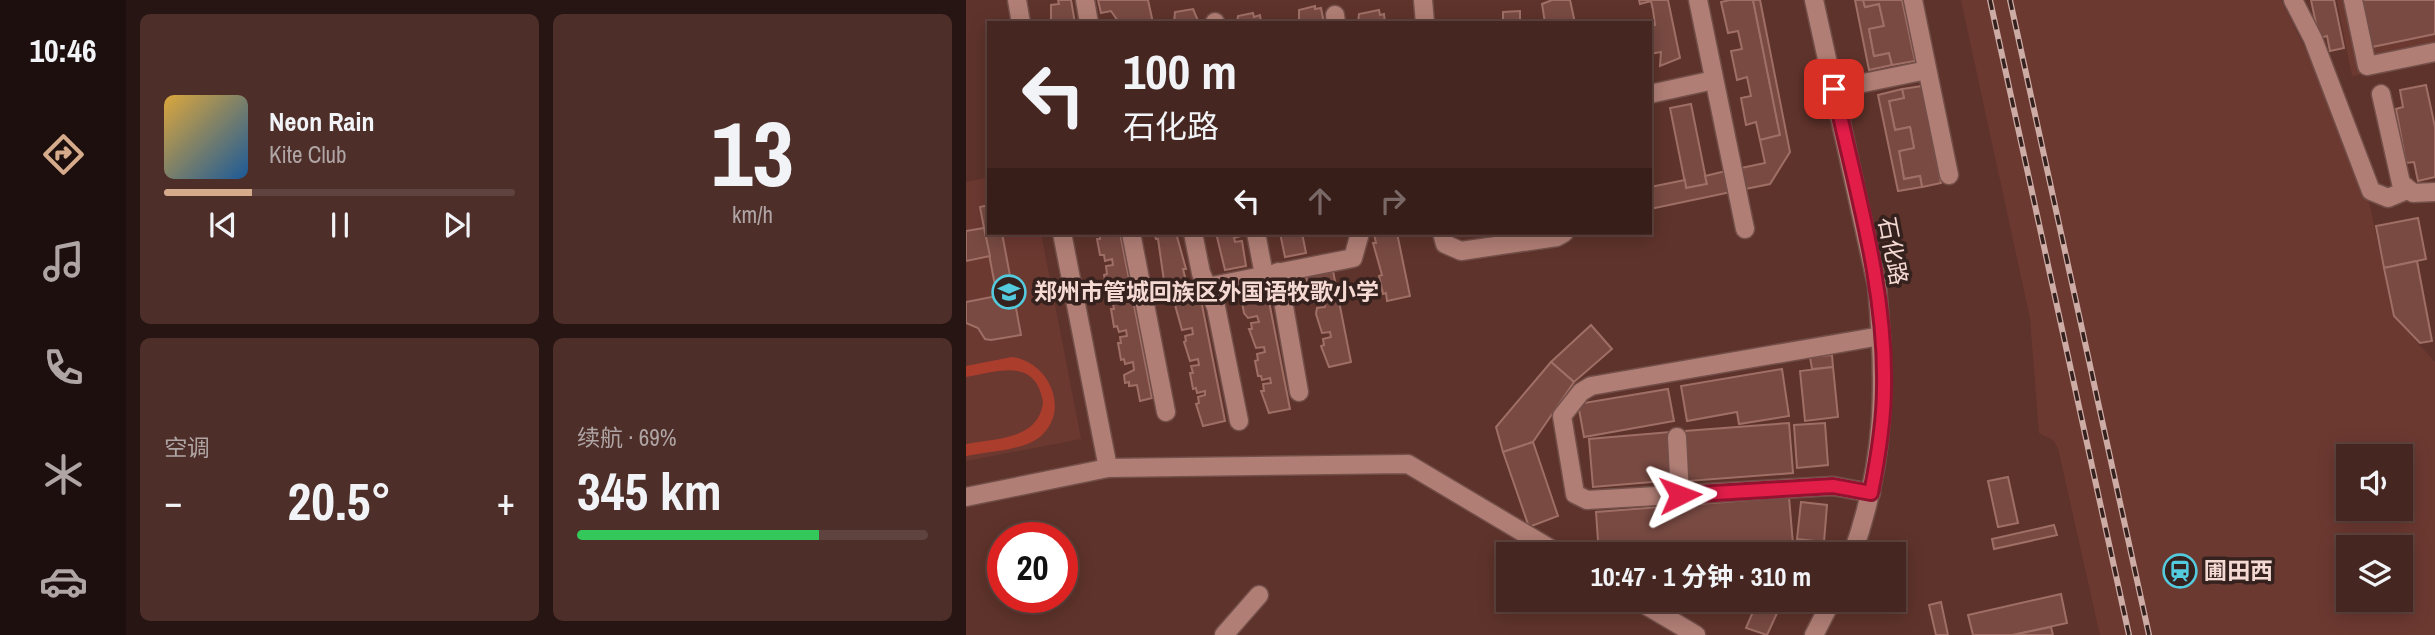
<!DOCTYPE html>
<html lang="zh">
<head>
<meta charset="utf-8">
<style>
	body { margin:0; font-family:"Archivo Narrow","Noto Sans SC",sans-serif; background:#4d2e29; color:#f1f3f6; height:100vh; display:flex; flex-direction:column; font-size:26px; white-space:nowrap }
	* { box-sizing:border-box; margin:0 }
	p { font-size:23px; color:#b0a5a5 }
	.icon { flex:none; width:38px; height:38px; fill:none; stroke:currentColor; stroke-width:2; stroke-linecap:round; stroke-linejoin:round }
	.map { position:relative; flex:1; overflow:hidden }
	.side { display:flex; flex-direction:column; gap:14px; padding:14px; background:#261512; width:840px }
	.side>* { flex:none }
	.hud { position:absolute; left:21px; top:21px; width:665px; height:214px; border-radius:0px; box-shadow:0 4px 18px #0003,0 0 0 2px #5e433e; background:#462620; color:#f1f3f6; overflow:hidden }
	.buttons { position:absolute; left:1370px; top:444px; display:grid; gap:14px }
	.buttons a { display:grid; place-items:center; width:77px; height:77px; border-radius:0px; background:#462620; box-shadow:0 4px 18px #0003,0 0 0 2px #5e433e; font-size:35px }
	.speed { position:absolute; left:21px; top:522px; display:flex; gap:14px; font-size:35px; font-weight:700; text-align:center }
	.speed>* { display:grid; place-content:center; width:91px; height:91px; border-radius:50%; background:#462620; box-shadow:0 4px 18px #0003,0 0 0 2px #5e433e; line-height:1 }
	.speed .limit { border:10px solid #d22; background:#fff; color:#111 }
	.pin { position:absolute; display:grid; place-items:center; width:60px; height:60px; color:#fff; margin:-30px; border-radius:14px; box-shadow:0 4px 10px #0006 }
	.me { position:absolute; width:77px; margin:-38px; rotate:87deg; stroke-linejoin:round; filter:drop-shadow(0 0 5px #0008) }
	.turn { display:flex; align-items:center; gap:24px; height:147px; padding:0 21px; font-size:32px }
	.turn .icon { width:91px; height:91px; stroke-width:2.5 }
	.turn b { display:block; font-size:49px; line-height:60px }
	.lanes { display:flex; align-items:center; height:66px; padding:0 21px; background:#0003; justify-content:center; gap:35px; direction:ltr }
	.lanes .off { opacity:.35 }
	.big { font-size:52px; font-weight:700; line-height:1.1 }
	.side .widget { flex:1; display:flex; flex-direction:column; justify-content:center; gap:10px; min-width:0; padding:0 24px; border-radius:10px; background:#4d2e29 }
	.side .dial { align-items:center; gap:0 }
	.dial b { font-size:91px; line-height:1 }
	.song { display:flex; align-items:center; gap:21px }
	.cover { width:84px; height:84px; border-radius:10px; background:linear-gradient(135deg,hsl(40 70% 55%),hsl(210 70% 35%)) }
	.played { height:7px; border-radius:4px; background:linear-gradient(90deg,#d6ab8b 25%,#5e433e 25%) }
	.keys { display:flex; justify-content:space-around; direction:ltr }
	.heat { display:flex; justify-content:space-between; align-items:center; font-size:38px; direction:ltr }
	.charge { height:10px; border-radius:5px; background:linear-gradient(90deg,#34c759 69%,#5e433e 0) }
	.side .tiles { flex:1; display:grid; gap:14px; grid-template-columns:repeat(2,1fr) }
	.trip { position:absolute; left:530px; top:542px; width:410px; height:70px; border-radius:0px; background:#462620; box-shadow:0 4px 18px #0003,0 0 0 2px #5e433e; font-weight:700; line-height:70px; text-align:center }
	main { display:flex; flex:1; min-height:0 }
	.menu { display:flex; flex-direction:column; width:126px; justify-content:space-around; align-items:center; background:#1c0f0d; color:#b0a5a5 }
	.menu .icon { width:49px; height:49px }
	.menu .active { color:#d6ab8b }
	.menu b { font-size:32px; color:#f1f3f6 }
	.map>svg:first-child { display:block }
	.built { fill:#6c3931; fill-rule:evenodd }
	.green { fill:#ab3d2d }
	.building { fill:#784a42; stroke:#9f6f65; stroke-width:2 }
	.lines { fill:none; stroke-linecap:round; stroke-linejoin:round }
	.minor-casing { stroke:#734f49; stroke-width:21 }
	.minor { stroke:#b07e75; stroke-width:18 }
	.rail-casing { stroke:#ccaca5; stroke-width:6 }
	.rail { stroke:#35211e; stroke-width:3.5; stroke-dasharray:10; stroke-linecap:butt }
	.route-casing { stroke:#92132f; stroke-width:18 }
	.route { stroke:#e11d48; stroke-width:12 }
	.labels { text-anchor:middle; stroke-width:7; stroke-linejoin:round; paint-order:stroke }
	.street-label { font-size:23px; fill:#f5d9d3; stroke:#35211e }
	.poi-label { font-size:23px; font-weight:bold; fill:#f5d9d3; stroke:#35211e; text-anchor:start }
</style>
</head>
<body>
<main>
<nav class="menu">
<b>10:46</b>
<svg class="icon active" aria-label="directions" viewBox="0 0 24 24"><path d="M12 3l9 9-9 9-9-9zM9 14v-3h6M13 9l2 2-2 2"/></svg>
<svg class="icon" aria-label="music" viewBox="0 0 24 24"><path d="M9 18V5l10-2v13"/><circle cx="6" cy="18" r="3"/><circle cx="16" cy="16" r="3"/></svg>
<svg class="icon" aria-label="phone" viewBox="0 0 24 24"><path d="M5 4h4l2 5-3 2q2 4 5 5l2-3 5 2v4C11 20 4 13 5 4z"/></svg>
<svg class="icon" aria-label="climate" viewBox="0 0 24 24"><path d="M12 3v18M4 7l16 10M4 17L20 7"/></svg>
<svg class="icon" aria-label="car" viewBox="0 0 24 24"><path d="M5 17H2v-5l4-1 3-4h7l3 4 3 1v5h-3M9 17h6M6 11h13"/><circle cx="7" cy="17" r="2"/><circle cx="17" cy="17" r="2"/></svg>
</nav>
<section class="side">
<div class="tiles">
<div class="widget">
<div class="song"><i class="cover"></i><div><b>Neon Rain</b><p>Kite Club</p></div></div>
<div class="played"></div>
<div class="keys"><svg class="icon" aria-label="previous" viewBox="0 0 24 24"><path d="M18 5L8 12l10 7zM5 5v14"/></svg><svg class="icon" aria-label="pause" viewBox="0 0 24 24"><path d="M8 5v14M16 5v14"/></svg><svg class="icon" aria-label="next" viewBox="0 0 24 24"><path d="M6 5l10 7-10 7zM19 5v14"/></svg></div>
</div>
<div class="widget dial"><b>13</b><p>km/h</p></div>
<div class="widget"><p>空调</p>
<div class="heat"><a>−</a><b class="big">20.5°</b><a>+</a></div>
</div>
<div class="widget"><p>续航 · 69%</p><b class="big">345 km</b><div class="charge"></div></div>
</div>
</section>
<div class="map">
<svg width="1469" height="635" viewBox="0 0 1469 635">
	<rect width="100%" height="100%" fill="#5e332b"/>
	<g class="built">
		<path d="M 995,0 L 1315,0 L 1356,83 L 1404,206 L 1427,316 L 1469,362 L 1469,635 L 1134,635 L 1092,448 L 1087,440 L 1073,433 L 1064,318 ZM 1382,457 L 1435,457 L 1435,509 L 1382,509 ZM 1382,548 L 1435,548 L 1435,600 L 1382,600 Z"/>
		<path d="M 1371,0 L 1469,0 L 1469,60 L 1386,76 Z"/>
		<path d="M 23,177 L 23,233 L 75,233 L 115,439 L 0,461 L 0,182 Z"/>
	</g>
	<path class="green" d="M 46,357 C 82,361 105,409 75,436 C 58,451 22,451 0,456 L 0,444 C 30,438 73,440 77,402 C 70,357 32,371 0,377 L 0,366 Z"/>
	<g class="building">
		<path d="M 92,0 L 105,0 L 109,23 L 85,23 L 85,5 L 93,4 Z"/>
		<path d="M 132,0 L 182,0 L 187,23 L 152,21 L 145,11 L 135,13 Z"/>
		<path d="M 586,0 L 604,0 L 609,23 L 579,23 L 576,4 Z"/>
		<path d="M 673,0 L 702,0 L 714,58 L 694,66 L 695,52 L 684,54 L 684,26 L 689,25 L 687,10 L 685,1 L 674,4 Z"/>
		<path d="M 764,0 L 787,0 L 814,135 L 794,140 L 790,122 L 780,125 L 775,98 L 785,96 L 781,77 L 771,80 L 765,51 L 776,49 L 772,31 L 762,33 L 755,2 Z"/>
		<path d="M 787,0 L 794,0 L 824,152 L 804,184 L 779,189 L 775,168 L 799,163 L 794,140 L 814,135 Z"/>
		<path d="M 889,0 L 897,0 L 899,7 L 913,4 L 918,26 L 903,29 L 908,56 L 923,53 L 926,65 L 903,70 Z"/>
		<path d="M 897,0 L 936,0 L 949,61 L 926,65 L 923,53 L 908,56 L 903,29 L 918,26 L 913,4 L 899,7 Z"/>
		<path d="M 1345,0 L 1368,0 L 1378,48 L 1364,51 L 1361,36 L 1353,38 Z"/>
		<path d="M 1396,0 L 1469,0 L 1469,34 L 1406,47 Z"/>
		<path d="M 349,6 L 349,9 L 355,8 L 358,23 L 333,23 L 333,10 Z"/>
		<path d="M 227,9 L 233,23 L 208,23 L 209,12 Z"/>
		<path d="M 413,10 L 414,15 L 418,14 L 419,23 L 392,23 L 393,14 Z"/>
		<path d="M 554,11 L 554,23 L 537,23 L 537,12 Z"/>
		<path d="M 287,13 L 288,17 L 294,15 L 295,23 L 271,23 L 272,16 Z"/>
		<path d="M 1460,85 L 1469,127 L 1469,177 L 1452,181 L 1448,162 L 1440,163 L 1430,109 L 1437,107 L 1434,90 Z"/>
		<path d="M 956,86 L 975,183 L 956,187 L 954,176 L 938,179 L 933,151 L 948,148 L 944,127 L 929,130 L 923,101 L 938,98 L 936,89 Z"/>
		<path d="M 936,89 L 938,98 L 923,101 L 929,130 L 944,127 L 948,148 L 933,151 L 938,179 L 954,176 L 956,187 L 932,191 L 912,95 Z"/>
		<path d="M 725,104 L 741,184 L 720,188 L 704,108 Z"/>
		<path d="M 760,171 L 765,192 L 684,209 L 684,187 L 719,180 L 720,188 L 741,184 L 739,176 Z"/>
		<path d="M 23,205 L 23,233 L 36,233 L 55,335 L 25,340 L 19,339 L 12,328 L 0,323 L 0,302 L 31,296 L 14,207 Z"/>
		<path d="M 1452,218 L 1460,259 L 1418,268 L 1410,226 Z"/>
		<path d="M 18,228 L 24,256 L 0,261 L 0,231 Z"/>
		<path d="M 154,233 L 186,398 L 174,401 L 171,385 L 163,386 L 163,382 L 159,383 L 158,375 L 168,370 L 167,362 L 159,364 L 158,359 L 155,360 L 152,343 L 155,343 L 154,337 L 161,336 L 160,330 L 153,332 L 151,326 L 148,327 L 145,309 L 148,309 L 147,304 L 155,303 L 153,295 L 146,297 L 145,291 L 141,291 L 138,275 L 141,274 L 140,266 L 147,265 L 146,259 L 139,261 L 138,255 L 134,255 L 131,239 L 134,239 L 134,234 Z"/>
		<path d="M 188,233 L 210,233 L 220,269 L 217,269 L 220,281 L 201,284 L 198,281 L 192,239 L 190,239 Z"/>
		<path d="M 250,233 L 274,233 L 275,236 L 268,238 L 269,242 L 276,241 L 280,266 L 259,270 Z"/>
		<path d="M 314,233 L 336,233 L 340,253 L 319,257 Z"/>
		<path d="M 414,233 L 431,233 L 444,296 L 421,301 L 420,293 L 417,294 L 413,276 L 416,275 L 407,243 L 410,243 L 408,234 Z"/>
		<path d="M 1451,261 L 1466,341 L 1454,343 L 1428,316 L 1418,268 Z"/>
		<path d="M 367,271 L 385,362 L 363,367 L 355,346 L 358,345 L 357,339 L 365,337 L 364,332 L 356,333 L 350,314 L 351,308 L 359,307 L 358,301 L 348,303 L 344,298 L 340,276 Z"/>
		<path d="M 300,286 L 324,409 L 303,413 L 295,391 L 298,391 L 297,384 L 305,383 L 304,378 L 296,380 L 295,376 L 292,376 L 289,361 L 292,360 L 291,354 L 299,352 L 298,347 L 290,348 L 283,329 L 286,329 L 285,323 L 293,322 L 291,316 L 282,318 L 278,313 L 274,291 Z"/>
		<path d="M 235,300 L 259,421 L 237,426 L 230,404 L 233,403 L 232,397 L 239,395 L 239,391 L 231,393 L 230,388 L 227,389 L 224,373 L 227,373 L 225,366 L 233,365 L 232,359 L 224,361 L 218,342 L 220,341 L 219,336 L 227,334 L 226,328 L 216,330 L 209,305 Z"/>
		<path d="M 625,325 L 646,349 L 608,382 L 585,362 Z"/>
		<path d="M 866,355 L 867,367 L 846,369 L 844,357 Z"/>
		<path d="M 585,362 L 608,382 L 567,442 L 537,452 L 530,427 Z"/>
		<path d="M 867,367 L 872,417 L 839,421 L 834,371 Z"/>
		<path d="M 816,369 L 823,416 L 773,424 L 771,412 L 721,421 L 715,386 Z"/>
		<path d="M 702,389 L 708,421 L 618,437 L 612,404 Z"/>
		<path d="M 823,423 L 827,473 L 722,481 L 719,431 Z"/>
		<path d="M 859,423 L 862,465 L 831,468 L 828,425 Z"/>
		<path d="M 704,432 L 709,480 L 627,487 L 623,439 Z"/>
		<path d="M 567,442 L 592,516 L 563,527 L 537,452 Z"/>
		<path d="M 1042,477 L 1052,523 L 1032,527 L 1022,481 Z"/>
		<path d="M 823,497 L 827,544 L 694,555 L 633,555 L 630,512 Z"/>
		<path d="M 835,502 L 861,505 L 858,542 L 831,539 Z"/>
		<path d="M 1088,525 L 1091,535 L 1028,549 L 1026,539 Z"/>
		<path d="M 1095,594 L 1101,623 L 1047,635 L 1007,635 L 1002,615 Z"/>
		<path d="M 792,600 L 817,600 L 801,635 L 780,628 Z"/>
		<path d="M 975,602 L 982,635 L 970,635 L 963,605 Z"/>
		<path d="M 1085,627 L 1087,635 L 1047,635 Z"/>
	</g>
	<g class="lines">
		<defs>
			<g id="minor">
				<path d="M 51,0 L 55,23"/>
				<path d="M 119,0 L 123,23"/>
				<path d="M 457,0 L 459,23"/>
				<path d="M 732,0 L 779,229"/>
				<path d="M 848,0 L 911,286 C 920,384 920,461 886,555"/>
				<path d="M 947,0 L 983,175"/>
				<path d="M 1327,0 L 1347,39 L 1405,191 L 1422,198 L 1441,190"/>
				<path d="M 1387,0 L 1401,66 L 1469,52"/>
				<path d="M 369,15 L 370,23"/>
				<path d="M 249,22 L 249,23"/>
				<path d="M 868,89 L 961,70"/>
				<path d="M 684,94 L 748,80"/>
				<path d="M 1415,94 L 1435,183 L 1447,193 L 1469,192"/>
				<path d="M 96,233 L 142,468"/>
				<path d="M 165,233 L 200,412"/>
				<path d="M 227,233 L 235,273 L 250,307 L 273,421"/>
				<path d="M 290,233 L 298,275"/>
				<path d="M 476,233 L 479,244 L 495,251 L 591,237 L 598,233"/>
				<path d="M 312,272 L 333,392"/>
				<path d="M 241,287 L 387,258 L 394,233"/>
				<path d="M 711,437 L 714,495"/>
				<path d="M 905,493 L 867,486 L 621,500 L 609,494 L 596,416 L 615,392 L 625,386 L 915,336"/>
				<path d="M 0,497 L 142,468 L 442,464 L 595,555"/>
				<path d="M 671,600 L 730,635"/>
				<path d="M 258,635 L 293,595"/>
				<path d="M 848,635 L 866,600"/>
			</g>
		</defs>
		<use href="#minor" class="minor-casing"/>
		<use href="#minor" class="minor"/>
		<defs>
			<g id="rail">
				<path d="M 1024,0 L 1163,635"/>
				<path d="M 1044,0 L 1183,635"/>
			</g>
		</defs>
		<use href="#rail" class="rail-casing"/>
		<use href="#rail" class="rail"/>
	</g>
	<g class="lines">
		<defs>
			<path id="route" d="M 714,495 L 867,486 L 905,493 C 912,458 918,423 918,387 C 920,286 889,187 868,89"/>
		</defs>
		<use href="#route" class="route-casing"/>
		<use href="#route" class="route"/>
	</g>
	<defs>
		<symbol id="school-ring" viewBox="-11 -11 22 22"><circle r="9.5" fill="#35211e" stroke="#54cade" stroke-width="1.5"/><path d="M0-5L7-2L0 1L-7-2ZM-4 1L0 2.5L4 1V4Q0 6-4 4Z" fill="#54cade"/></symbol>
		<symbol id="station-ring" viewBox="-11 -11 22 22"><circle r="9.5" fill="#35211e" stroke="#54cade" stroke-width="1.5"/><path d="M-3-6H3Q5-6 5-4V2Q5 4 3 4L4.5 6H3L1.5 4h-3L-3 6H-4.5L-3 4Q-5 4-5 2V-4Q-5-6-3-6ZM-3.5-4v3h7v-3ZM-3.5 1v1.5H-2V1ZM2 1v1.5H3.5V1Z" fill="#54cade"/></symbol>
	</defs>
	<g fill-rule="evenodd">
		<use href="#school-ring" x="24" y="273" width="38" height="38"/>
		<use href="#station-ring" x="1195" y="552" width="38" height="38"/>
	</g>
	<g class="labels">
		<g class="street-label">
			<text transform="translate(927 251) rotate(79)" y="8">石化路</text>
		</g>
		<g class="poi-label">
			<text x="68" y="300">郑州市管城回族区外国语牧歌小学</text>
			<text x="1238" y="579">圃田西</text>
		</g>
	</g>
</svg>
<div class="buttons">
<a><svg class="icon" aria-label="sound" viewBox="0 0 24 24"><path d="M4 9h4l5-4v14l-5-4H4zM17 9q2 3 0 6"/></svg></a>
<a><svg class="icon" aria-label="layers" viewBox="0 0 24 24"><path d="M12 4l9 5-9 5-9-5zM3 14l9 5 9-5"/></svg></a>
</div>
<div class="speed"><div class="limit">20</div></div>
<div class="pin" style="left:868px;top:89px;background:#d93025"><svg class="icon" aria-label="arrive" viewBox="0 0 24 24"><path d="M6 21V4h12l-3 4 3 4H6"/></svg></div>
<svg class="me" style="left:714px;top:495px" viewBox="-20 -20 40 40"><path d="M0-17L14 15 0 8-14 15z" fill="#e11d48" stroke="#fff" stroke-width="4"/></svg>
<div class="trip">10:47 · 1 分钟 · 310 m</div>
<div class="hud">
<div class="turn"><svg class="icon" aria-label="left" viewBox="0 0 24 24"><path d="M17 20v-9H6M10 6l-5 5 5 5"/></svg><div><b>100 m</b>石化路</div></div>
<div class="lanes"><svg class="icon" aria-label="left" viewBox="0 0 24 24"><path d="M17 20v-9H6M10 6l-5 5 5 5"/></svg><svg class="icon off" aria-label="ahead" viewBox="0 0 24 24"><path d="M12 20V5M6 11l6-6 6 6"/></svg><svg class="icon off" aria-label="right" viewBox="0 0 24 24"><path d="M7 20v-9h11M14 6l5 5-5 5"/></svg></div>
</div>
</div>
</main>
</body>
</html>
